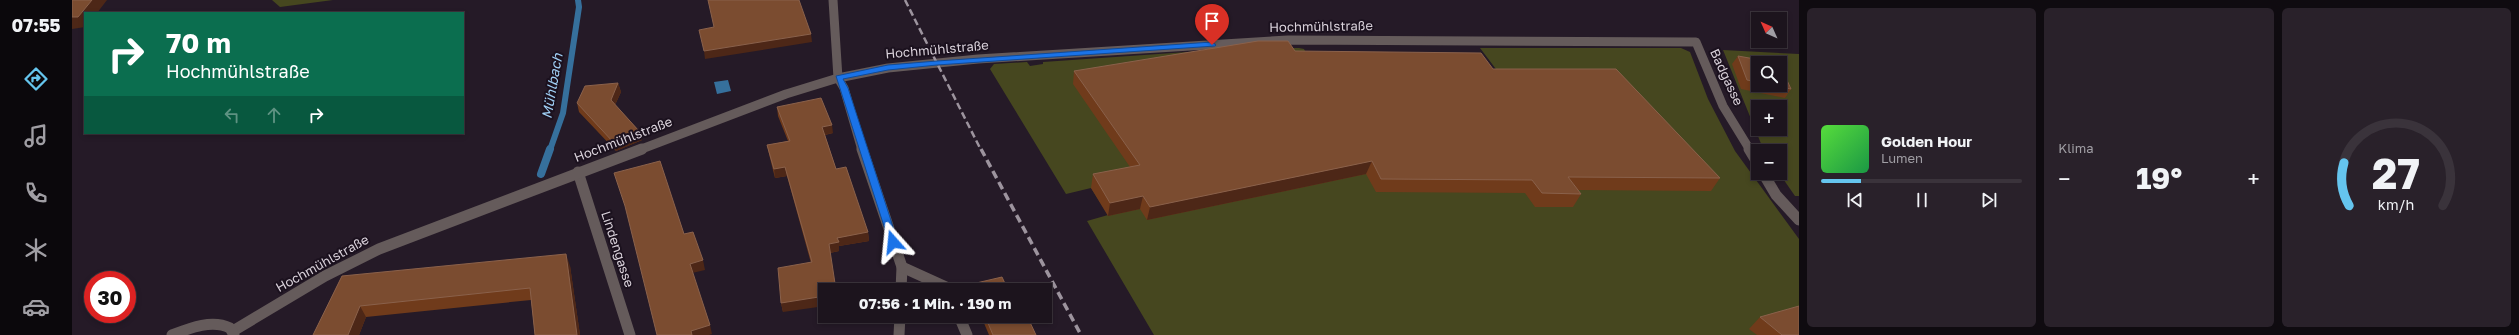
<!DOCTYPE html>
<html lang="de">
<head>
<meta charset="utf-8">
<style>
	body { margin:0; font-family:"Golos Text",sans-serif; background:#29212a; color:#f1f3f6; height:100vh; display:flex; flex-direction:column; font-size:15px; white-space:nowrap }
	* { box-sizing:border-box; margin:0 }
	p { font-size:13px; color:#a09ea4 }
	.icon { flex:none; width:22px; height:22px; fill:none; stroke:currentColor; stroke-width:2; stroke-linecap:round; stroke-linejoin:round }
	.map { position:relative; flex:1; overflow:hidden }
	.drawer { display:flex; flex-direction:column; gap:8px; padding:8px; background:#0f0b10; width:720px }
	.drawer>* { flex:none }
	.guide { position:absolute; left:12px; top:12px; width:380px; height:122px; border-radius:0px; box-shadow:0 2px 6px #0003,0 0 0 1px #3a333b; background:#0b6e4f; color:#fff; overflow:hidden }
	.needle { width:26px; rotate:315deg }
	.fabs { position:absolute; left:1679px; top:12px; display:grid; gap:8px }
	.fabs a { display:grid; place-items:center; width:36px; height:36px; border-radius:0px; background:#1c141d; box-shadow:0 2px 6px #0003,0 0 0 1px #3a333b; font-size:20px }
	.speed { position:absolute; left:12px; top:271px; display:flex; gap:8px; font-size:20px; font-weight:700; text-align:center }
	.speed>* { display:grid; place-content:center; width:52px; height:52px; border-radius:50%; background:#1c141d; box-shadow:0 2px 6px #0003,0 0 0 1px #3a333b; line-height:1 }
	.speed .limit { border:6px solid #d22; background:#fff; color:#111 }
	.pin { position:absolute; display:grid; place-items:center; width:34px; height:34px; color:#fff; margin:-41px -17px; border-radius:50% 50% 50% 0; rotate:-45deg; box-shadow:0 0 4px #0007 }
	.pin .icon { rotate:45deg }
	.me { position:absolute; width:44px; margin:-22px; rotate:342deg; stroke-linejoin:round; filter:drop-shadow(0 0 3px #0008) }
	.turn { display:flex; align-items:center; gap:14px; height:84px; padding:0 16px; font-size:18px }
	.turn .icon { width:52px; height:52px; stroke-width:2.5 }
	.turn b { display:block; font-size:28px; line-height:34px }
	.lanes { display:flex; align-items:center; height:38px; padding:0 16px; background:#0003; justify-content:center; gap:20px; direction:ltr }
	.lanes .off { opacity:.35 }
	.big { font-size:30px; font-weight:700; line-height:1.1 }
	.drawer .widget { flex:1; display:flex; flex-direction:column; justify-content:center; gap:6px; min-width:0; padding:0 14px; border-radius:6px; background:#29212a }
	.drawer .dial { align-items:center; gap:0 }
	.dial svg { height:104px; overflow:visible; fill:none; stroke:#3a333b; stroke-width:7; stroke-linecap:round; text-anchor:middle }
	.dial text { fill:#f1f3f6; stroke:none }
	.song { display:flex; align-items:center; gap:12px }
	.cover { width:48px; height:48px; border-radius:6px; background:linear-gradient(135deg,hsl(110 70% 55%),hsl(140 70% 35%)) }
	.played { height:4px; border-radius:2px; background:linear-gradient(90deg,#65c5ee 20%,#3a333b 20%) }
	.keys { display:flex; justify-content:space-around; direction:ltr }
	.heat { display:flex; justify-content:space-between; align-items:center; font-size:22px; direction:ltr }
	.drawer .tiles { flex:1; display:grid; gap:8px; grid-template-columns:repeat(3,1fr) }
	.trip { position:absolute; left:746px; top:283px; width:234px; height:40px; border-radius:0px; background:#1c141d; box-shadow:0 2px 6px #0003,0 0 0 1px #3a333b; font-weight:700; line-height:40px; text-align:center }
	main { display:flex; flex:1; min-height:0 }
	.tabs { display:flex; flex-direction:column; width:72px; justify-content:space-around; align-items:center; background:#0b080c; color:#a09ea4 }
	.tabs .icon { width:28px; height:28px }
	.tabs .active { color:#65c5ee }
	.tabs b { font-size:18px; color:#f1f3f6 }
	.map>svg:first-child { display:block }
	.green { fill:#46471f; fill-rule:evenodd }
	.water { fill:#36709c }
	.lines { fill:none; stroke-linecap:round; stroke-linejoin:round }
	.stream-far1 { stroke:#36709c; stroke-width:6 }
	.stream { stroke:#36709c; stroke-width:8 }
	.minor-far1 { stroke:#655b5b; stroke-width:9 }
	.minor { stroke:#655b5b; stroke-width:11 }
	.rail-far1 { stroke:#9d949e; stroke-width:2.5; stroke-dasharray:7 3.5; stroke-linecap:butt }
	.rail { stroke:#9d949e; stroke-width:3.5; stroke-dasharray:8 4.5; stroke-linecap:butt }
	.wall { fill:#703b1b }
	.shaded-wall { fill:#4d2717 }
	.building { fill:#7b4c30; stroke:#8a614b }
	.route { fill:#1a73e8; stroke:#114b97 }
	.labels { text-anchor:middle; stroke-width:4; stroke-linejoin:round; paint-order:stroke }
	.street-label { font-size:13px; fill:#dad2db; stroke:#1b111e }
	.water-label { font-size:14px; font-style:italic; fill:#a0cff5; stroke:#1b111e }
</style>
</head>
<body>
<main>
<nav class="tabs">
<b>07:55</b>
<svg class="icon active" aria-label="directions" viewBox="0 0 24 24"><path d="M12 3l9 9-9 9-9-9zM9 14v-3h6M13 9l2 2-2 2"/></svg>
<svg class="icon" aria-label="music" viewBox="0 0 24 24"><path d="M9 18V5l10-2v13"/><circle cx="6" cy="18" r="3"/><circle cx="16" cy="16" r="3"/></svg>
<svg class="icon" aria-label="phone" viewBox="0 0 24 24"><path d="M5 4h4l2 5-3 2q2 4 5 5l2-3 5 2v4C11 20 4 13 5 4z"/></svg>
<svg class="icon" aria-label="climate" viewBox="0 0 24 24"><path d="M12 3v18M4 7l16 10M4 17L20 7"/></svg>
<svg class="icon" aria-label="car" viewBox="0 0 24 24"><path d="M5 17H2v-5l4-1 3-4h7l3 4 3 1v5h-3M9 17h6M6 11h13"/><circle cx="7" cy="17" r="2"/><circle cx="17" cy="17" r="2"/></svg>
</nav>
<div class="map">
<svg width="1727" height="335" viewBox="0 0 1727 335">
	<rect width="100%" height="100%" fill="#251a27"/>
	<g class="green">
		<path d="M 200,0 L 261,0 L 208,7 Z"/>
		<path d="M 1173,48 L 1227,48 L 1232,49 L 1239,63 L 1433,81 L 1408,48 L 1609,48 L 1618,52 L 1636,99 L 1663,151 L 1727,239 L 1727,335 L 1082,335 L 1015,221 L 1036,215 L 1019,188 L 994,194 L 918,69 L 922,64 L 955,62 L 958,66 L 971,64 L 971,62 Z"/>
		<path d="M 1651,50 L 1727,54 L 1727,196 L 1723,196 L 1707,173 L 1708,151 L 1692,151 ZM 1686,63 L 1708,63 L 1708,85 L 1686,85 ZM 1686,107 L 1708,107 L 1708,129 L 1686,129 Z"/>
	</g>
	<path class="water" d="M 656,80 L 659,91 L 645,94 L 642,82 Z"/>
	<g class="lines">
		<path class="stream-far1" d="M 478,150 L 491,113 L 507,7 L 506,0"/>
		<path class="stream" d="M 469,174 L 478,149"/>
		<g class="minor-far1">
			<path d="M 761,0 L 766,78 L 772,88 L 790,150"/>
			<path d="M 567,150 L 714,94 L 766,78 L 816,68 L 906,59 L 1216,40 L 1624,42 L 1651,106 L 1678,150"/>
		</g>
		<g class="minor">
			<path d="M 790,149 L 830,267 L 829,290"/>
			<path d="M 1677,149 L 1686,164"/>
			<path d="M 506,172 L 558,335"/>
			<path d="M 1691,173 L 1704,195 L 1727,220"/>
			<path d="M 830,267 L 874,287 L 876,290"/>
			<path d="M 887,316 L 895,335"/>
			<path d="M 161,331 L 253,276 L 307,249 L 570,149"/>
			<path d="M 100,335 C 118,328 140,319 158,328 L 162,335"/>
			<path d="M 827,335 L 828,316"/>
		</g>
		<path class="rail-far1" d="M 833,0 L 909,150"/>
		<path class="rail" d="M 909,149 L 1009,335"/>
	</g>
	<g class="wall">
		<path d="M 1223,51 L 1648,178 L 1639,191 L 1506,190 L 1509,194 L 1501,207 L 1463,207 L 1453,193 L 1304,192 L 1294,174 L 1075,220 L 1068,209 L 1036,216 L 1019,188 L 1021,174 L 1058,167 L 1001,84 L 1002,71 Z"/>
		<path d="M 1666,56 L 1686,63 L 1686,85 L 1708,85 L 1719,89 L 1713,98 L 1669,89 L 1660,64 Z"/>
		<path d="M 546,83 L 549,92 L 543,105 L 567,131 L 570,140 L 544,151 L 507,112 L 505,103 Z"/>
		<path d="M 705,107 L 761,133 L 753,135 L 764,169 L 796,232 L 797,241 L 767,246 L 767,251 L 758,253 L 711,312 L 709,303 L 739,263 L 715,176 L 703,178 L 697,154 L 695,145 L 716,141 L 706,116 Z"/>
		<path d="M 498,266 L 508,335 L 463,335 L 459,300 L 294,317 L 287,335 L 241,335 L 270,276 Z"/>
		<path d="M 900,284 L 936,290 L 900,290 Z"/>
		<path d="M 909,316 L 955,316 L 964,335 L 917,335 Z"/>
		<path d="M 1688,317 L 1727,335 L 1685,335 L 1677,329 Z"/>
	</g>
	<g class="shaded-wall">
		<path d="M 20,0 L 35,0 L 25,13 L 13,13 L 13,27 L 0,29 L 0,17 Z"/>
		<path d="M 739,34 L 740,42 L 633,59 L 632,51 Z"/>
		<path d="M 546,83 L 549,92 L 541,109 L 539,100 Z"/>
		<path d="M 760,125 L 761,133 L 751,135 L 750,127 Z"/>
		<path d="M 567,131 L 570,140 L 544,151 L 541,142 Z"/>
		<path d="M 1300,161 L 1294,174 L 1075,220 L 1078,207 Z"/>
		<path d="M 713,167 L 715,176 L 703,178 L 702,169 Z"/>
		<path d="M 1071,196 L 1068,209 L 1036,216 L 1038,203 Z"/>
		<path d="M 796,232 L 797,241 L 767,246 L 767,251 L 757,253 L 757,244 L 765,238 Z"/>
		<path d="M 494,254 L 498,266 L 508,335 L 505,335 Z"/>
		<path d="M 631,260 L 633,270 L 620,273 L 618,264 Z"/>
		<path d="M 753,296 L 753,306 L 711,312 L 709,303 Z"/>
		<path d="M 288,306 L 294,317 L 287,335 L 276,335 Z"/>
		<path d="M 638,325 L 640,334 L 637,335 L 620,335 L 619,331 Z"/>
	</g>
	<g class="building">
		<path d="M 0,0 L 20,0 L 6,17 L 0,17 Z"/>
		<path d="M 636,0 L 727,0 L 739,34 L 632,51 L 627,30 L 642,27 Z"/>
		<path d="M 1186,41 L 1216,41 L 1223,51 L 1409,53 L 1421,69 L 1544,69 L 1648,178 L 1496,177 L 1509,194 L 1470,193 L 1460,180 L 1309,179 L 1300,161 L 1078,207 L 1071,196 L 1038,203 L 1021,174 L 1068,165 L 1002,71 Z"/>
		<path d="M 1666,56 L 1705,63 L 1686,63 L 1686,82 L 1675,80 Z"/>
		<path d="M 1708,65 L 1719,89 L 1699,85 L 1708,85 Z"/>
		<path d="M 546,83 L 539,100 L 567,131 L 541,142 L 505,103 L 513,86 Z"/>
		<path d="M 749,98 L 760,125 L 750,127 L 764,169 L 774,167 L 796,232 L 765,238 L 767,242 L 757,244 L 764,290 L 753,290 L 753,296 L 709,303 L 706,268 L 740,262 L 713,167 L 702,169 L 695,145 L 718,141 L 705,107 Z"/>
		<path d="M 588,161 L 612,234 L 621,232 L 631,260 L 618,264 L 638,325 L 619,331 L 620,335 L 585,335 L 553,206 L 542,173 Z"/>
		<path d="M 494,254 L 505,335 L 463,335 L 458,288 L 288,306 L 276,335 L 241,335 L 270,276 Z"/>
		<path d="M 930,277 L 936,290 L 903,290 L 900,284 Z"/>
		<path d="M 1727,306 L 1727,335 L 1710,335 L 1688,317 Z"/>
		<path d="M 913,316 L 955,316 L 964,335 L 921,335 Z"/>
	</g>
	<path class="route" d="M 1140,42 L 1144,45 L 1143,46 L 865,65 L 816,70 L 771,79 L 776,88 L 826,242 L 821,246 L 818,245 L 764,76 L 816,65 L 865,61 Z"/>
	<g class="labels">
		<g class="street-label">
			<text transform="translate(1249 26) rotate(-1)" y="5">Hochmühlstraße</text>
			<text transform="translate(865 49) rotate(-5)" y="5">Hochmühlstraße</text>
			<text transform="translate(1655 77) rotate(65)" y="5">Badgasse</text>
			<text transform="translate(551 139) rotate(-21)" y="5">Hochmühlstraße</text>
			<text transform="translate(546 249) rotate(72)" y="5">Lindengasse</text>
			<text transform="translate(250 263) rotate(-29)" y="5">Hochmühlstraße</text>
		</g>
		<g class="water-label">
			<text transform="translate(480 86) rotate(-80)" y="5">Mühlbach</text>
		</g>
	</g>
</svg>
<div class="fabs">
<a><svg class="needle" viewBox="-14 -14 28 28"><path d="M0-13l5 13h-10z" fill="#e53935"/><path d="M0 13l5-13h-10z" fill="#a09ea4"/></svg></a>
<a><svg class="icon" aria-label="search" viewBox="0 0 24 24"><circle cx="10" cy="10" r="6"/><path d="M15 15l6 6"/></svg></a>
<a>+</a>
<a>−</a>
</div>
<div class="speed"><div class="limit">30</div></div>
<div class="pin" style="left:1140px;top:45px;background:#d93025"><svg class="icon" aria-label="arrive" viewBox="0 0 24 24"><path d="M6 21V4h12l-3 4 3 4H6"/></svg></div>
<svg class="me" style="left:821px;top:242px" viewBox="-20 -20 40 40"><path d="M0-17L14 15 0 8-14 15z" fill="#1a73e8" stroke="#fff" stroke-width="4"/></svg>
<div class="trip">07:56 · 1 Min. · 190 m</div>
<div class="guide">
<div class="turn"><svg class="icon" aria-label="right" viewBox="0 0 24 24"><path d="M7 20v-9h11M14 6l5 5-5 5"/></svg><div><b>70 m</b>Hochmühlstraße</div></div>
<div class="lanes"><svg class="icon off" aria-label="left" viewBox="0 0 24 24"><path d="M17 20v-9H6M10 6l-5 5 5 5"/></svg><svg class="icon off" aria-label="ahead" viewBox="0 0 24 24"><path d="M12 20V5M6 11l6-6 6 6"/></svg><svg class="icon" aria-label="right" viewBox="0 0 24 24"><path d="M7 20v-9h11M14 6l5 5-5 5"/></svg></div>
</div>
</div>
<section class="drawer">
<div class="tiles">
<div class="widget">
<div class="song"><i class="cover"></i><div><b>Golden Hour</b><p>Lumen</p></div></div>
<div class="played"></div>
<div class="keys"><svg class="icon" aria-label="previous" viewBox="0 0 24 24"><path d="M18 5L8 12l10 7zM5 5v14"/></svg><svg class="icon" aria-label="pause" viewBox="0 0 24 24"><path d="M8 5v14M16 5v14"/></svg><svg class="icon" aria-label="next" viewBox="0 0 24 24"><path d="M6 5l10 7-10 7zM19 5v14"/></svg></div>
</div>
<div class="widget"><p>Klima</p>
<div class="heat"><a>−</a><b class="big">19°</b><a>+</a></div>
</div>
<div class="widget dial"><svg viewBox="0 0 100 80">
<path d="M14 69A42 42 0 1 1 86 69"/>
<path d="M14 69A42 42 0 0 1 10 36" stroke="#65c5ee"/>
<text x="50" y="56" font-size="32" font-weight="700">27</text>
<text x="50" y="72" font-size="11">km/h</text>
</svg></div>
</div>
</section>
</main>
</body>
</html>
